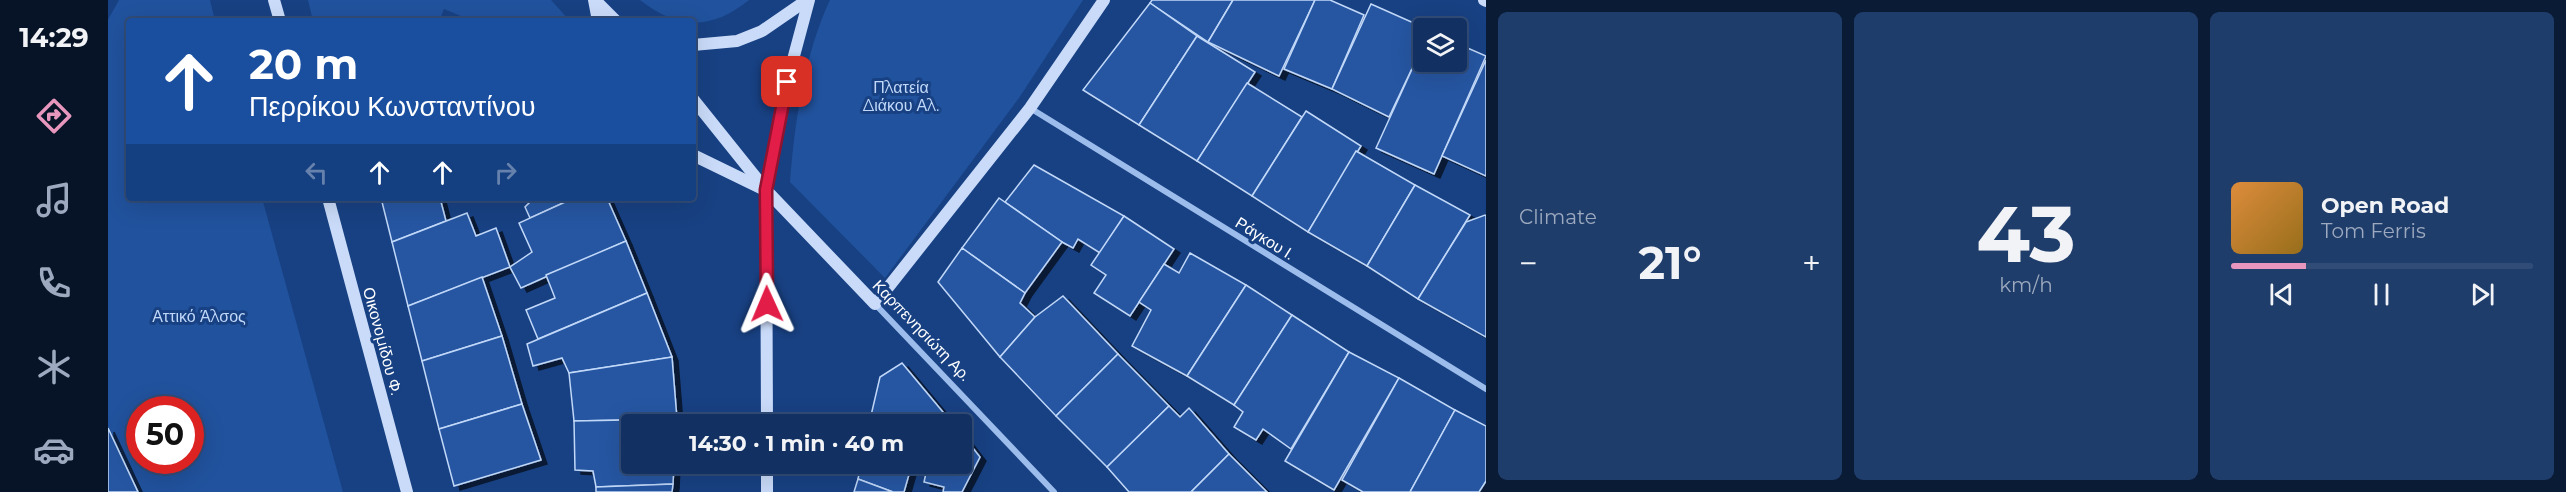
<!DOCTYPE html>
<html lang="en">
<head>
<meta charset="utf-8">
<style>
	body { margin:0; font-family:Montserrat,sans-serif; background:#1f3d6b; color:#f1f3f6; height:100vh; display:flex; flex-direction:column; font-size:22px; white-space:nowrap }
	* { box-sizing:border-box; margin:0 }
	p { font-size:20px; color:#9ca9be }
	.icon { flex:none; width:33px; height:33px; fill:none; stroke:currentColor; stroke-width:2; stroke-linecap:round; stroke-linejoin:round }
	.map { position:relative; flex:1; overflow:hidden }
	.details { display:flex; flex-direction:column; gap:12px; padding:12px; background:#0a1b36; width:1080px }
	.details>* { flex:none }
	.hud { position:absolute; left:18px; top:18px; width:570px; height:183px; border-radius:6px; box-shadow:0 6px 24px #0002,0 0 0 2px #314c77; background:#1a4fa0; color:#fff; overflow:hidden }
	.tools { position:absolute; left:1305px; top:18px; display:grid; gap:12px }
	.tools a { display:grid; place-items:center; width:54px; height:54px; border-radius:6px; background:#123162; box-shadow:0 6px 24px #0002,0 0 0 2px #314c77; font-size:30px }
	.speed { position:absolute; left:18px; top:396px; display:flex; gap:12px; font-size:30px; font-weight:700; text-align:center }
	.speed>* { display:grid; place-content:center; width:78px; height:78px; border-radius:50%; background:#123162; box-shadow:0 6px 24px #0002,0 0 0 2px #314c77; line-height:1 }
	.speed .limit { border:9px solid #d22; background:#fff; color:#111 }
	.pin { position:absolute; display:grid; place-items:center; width:51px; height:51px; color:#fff; margin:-26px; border-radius:12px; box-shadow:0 3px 9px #0006 }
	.me { position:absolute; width:66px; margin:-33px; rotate:359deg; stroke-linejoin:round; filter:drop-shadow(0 0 4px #0008) }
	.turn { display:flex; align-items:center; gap:21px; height:126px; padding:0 24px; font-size:27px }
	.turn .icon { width:78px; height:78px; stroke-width:2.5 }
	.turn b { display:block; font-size:42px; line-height:51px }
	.lanes { display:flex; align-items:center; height:57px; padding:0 24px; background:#0003; justify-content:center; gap:30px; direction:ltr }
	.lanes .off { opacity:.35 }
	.big { font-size:45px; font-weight:700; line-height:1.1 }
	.details .card { flex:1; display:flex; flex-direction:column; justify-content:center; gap:9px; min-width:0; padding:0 21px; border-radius:9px; background:#1f3d6b }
	.details .dial { align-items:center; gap:0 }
	.dial b { font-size:78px; line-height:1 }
	.song { display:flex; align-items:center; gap:18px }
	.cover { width:72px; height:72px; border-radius:9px; background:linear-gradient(135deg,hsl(30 70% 55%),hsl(40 70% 35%)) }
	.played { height:6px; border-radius:3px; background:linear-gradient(90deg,#e797bd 25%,#314c77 25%) }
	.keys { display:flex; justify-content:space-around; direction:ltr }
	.heat { display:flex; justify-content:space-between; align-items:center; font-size:33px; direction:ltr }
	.details .tiles { flex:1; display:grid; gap:12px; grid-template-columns:repeat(3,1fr) }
	.trip { position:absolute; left:513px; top:414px; width:351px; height:60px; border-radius:6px; background:#123162; box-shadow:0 6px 24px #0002,0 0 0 2px #314c77; font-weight:700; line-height:60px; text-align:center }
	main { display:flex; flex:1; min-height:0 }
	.dock { display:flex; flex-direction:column; width:108px; justify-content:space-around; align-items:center; background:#071427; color:#9ca9be }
	.dock .icon { width:42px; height:42px }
	.dock .current { color:#e797bd }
	.dock b { font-size:27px; color:#f1f3f6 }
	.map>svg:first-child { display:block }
	.green { fill:#21529d; fill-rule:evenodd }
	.building { fill:#2657a2; stroke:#c1d8f9; stroke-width:1.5; filter:url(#shadow) }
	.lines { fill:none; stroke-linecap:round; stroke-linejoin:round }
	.street { stroke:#9cbcec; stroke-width:6 }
	.secondary { stroke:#c9dbf9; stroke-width:12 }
	.route-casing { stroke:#92132f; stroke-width:15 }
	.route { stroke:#e11d48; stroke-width:10 }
	.labels { text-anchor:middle; stroke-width:6; stroke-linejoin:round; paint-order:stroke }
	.park-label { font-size:16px; fill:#c1d8f9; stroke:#184183 }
	.street-label { font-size:16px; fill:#fff; stroke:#184183 }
</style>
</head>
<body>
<main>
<nav class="dock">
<b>14:29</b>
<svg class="icon current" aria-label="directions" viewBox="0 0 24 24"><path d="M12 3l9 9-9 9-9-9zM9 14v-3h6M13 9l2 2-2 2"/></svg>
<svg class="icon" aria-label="music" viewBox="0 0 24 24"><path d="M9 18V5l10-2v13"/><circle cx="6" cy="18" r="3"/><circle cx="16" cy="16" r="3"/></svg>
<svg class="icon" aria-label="phone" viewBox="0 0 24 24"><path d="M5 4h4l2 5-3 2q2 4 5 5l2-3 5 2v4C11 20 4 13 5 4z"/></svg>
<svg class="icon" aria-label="climate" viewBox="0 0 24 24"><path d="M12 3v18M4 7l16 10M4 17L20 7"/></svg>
<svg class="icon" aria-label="car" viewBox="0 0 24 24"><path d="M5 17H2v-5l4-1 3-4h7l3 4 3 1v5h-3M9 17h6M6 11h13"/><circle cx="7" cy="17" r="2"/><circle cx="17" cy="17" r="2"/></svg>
</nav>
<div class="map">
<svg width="1378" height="492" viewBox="0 0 1378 492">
	<defs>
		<filter id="shadow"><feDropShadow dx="6" dy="4" stdDeviation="0" flood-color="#0009"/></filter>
	</defs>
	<rect width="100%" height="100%" fill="#184183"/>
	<g class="green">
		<path d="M 11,0 L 102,0 L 107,21 L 21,21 L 21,198 L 154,198 L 235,492 L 0,492 L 0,20 ZM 32,410 L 82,410 L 82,460 L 32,460 Z"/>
		<path d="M 200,0 L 443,0 L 462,21 L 365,21 L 336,9 L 331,21 L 205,21 Z"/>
		<path d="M 532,0 L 641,0 C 604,30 570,30 532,0 Z"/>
		<path d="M 722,0 L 975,0 L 911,98 L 777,278 L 682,182 C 686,125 697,52 722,0 Z"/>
	</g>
	<g class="building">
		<path d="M 1044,0 L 1125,0 L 1100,42 L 1042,3 Z"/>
		<path d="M 1125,0 L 1207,0 L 1171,76 L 1100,42 Z"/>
		<path d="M 1207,0 L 1222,0 L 1256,15 L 1224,89 L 1176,69 Z"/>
		<path d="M 1042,3 L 1089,36 L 1031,125 L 975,90 Z"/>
		<path d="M 1263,4 L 1317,28 L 1316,43 L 1281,117 L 1224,89 Z"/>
		<path d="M 1089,36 L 1147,72 L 1089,161 L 1031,125 Z"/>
		<path d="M 1316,43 L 1316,62 L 1348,62 L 1348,43 L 1378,56 L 1326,174 L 1268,148 Z"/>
		<path d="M 1378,60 L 1378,176 L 1334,156 Z"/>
		<path d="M 1139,83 L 1194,117 L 1144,196 L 1089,161 Z"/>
		<path d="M 1198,111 L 1253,146 L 1200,232 L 1144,196 Z"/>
		<path d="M 1248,151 L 1307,185 L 1259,266 L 1200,232 Z"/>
		<path d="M 926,165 L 1016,216 L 992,253 L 970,239 L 965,248 L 954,242 L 897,202 Z"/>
		<path d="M 1307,185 L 1362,215 L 1310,299 L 1259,266 Z"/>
		<path d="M 273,198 L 332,198 L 338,221 L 284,242 Z"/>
		<path d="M 413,198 L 466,198 L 422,218 L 417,207 L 423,201 Z"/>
		<path d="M 466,198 L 499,198 L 518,241 L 413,288 L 402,267 L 424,252 L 411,223 Z"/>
		<path d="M 891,198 L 954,242 L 917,293 L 854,248 Z"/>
		<path d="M 359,213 L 368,236 L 388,228 L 402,267 L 300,306 L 284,242 Z"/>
		<path d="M 1377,215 L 1378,216 L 1378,337 L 1310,299 L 1358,222 Z"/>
		<path d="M 1016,216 L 1066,249 L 1022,316 L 986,293 L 998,275 L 983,265 Z"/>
		<path d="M 518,241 L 539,293 L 430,339 L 418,310 L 447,298 L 438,275 Z"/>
		<path d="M 854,248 L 917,293 L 912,303 L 927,317 L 892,357 L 830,282 Z"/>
		<path d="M 1082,253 L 1138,285 L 1079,376 L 1024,346 L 1043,310 L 1031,302 L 1056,264 L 1071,273 Z"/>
		<path d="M 374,277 L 394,336 L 314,361 L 300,306 Z"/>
		<path d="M 1138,285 L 1184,315 L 1126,405 L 1079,376 Z"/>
		<path d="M 539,293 L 564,357 L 461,373 L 454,358 L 425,366 L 419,344 Z"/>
		<path d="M 955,296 L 1010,354 L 948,416 L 892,357 L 927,317 Z"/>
		<path d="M 1184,315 L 1241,352 L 1183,449 L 1155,429 L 1148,440 L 1126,427 L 1135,412 L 1126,405 Z"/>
		<path d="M 394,336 L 414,404 L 331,429 L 314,361 Z"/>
		<path d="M 1241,352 L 1291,378 L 1226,490 L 1177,461 Z"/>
		<path d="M 1010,354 L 1061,406 L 999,467 L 948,416 Z"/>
		<path d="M 564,357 L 569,419 L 466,421 L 461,373 Z"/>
		<path d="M 794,363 L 845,424 L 761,424 L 772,377 Z"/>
		<path d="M 1291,378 L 1347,410 L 1302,492 L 1255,492 L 1234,480 Z"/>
		<path d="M 414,404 L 433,460 L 346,486 L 331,429 Z"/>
		<path d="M 1061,406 L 1072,417 L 1081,408 L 1121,454 L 1083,492 L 1021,492 L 999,467 Z"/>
		<path d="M 1347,410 L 1378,426 L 1378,481 L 1371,492 L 1302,492 Z"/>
		<path d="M 569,419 L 569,424 L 524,424 L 524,464 L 566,464 L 565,484 L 488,487 L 485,471 L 467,470 L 466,421 Z"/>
		<path d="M 0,428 L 30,492 L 0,492 Z"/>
		<path d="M 854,434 L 872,457 L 854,492 L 835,492 L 836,487 L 816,482 L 820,464 L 854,464 Z"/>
		<path d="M 1121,454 L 1159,492 L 1083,492 Z"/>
		<path d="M 753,464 L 804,464 L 796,492 L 785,492 L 750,479 Z"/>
		<path d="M 750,479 L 785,492 L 746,492 Z"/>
		<path d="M 565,484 L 564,492 L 488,492 L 488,487 Z"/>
	</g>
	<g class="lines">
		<g class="street">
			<path d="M 922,108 L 1378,389"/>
			<path d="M 767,304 L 946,492"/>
		</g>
		<g class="secondary">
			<path d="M 166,0 L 172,21"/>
			<path d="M 486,0 L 490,21"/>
			<path d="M 487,0 L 508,21"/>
			<path d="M 1376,0 L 1378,1"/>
			<path d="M 585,45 L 629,41 L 654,31 L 699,0"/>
			<path d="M 585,99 L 658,190 L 767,304 L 922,108 L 996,0"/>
			<path d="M 585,155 L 655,189"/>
			<path d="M 220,198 L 299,492"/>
			<path d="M 659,424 L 658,190 L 679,82 L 701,0"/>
			<path d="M 659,492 L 659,464"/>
		</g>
	</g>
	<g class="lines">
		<defs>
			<path id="route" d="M 659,304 L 658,190 L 679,82"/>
		</defs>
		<use href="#route" class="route-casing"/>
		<use href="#route" class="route"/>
	</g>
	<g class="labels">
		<g class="park-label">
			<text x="793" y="93">Πλατεία<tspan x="793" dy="18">Διάκου Αλ.</tspan></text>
			<text x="91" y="322">Αττικό Άλσος</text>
		</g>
		<g class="street-label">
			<text transform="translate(1157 238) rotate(32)" y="6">Ράγκου Ι.</text>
			<text transform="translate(814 330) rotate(46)" y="6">Καρπενησιώτη Αρ.</text>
			<text transform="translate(275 341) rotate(75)" y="6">Οικονομίδου Φ.</text>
		</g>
	</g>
</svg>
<div class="tools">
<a><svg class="icon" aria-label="layers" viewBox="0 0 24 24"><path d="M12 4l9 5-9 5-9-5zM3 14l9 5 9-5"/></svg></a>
</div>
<div class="speed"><div class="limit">50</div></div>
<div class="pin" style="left:679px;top:82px;background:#d93025"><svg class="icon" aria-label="arrive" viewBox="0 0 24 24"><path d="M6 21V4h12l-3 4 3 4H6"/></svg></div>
<svg class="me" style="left:659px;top:304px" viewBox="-20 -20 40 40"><path d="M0-17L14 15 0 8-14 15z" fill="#e11d48" stroke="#fff" stroke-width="4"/></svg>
<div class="trip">14:30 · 1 min · 40 m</div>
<div class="hud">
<div class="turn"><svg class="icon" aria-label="ahead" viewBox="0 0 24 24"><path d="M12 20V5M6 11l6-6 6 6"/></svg><div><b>20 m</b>Περρίκου Κωνσταντίνου</div></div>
<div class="lanes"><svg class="icon off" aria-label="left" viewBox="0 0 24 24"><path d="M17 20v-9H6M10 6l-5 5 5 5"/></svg><svg class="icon" aria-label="ahead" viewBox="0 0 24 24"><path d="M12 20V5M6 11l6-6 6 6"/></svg><svg class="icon" aria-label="ahead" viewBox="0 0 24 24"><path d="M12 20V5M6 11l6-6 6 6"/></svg><svg class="icon off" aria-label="right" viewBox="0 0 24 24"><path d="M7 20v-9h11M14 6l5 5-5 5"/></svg></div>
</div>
</div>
<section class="details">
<div class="tiles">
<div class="card"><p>Climate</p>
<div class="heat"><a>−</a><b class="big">21°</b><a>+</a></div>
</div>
<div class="card dial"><b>43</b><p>km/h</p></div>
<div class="card">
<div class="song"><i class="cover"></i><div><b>Open Road</b><p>Tom Ferris</p></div></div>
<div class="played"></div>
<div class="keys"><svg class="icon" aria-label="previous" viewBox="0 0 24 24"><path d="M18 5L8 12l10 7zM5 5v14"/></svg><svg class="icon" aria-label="pause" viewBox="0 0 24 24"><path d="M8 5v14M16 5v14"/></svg><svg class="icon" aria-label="next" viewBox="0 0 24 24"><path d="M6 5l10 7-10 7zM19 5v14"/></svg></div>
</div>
</div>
</section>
</main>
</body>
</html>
